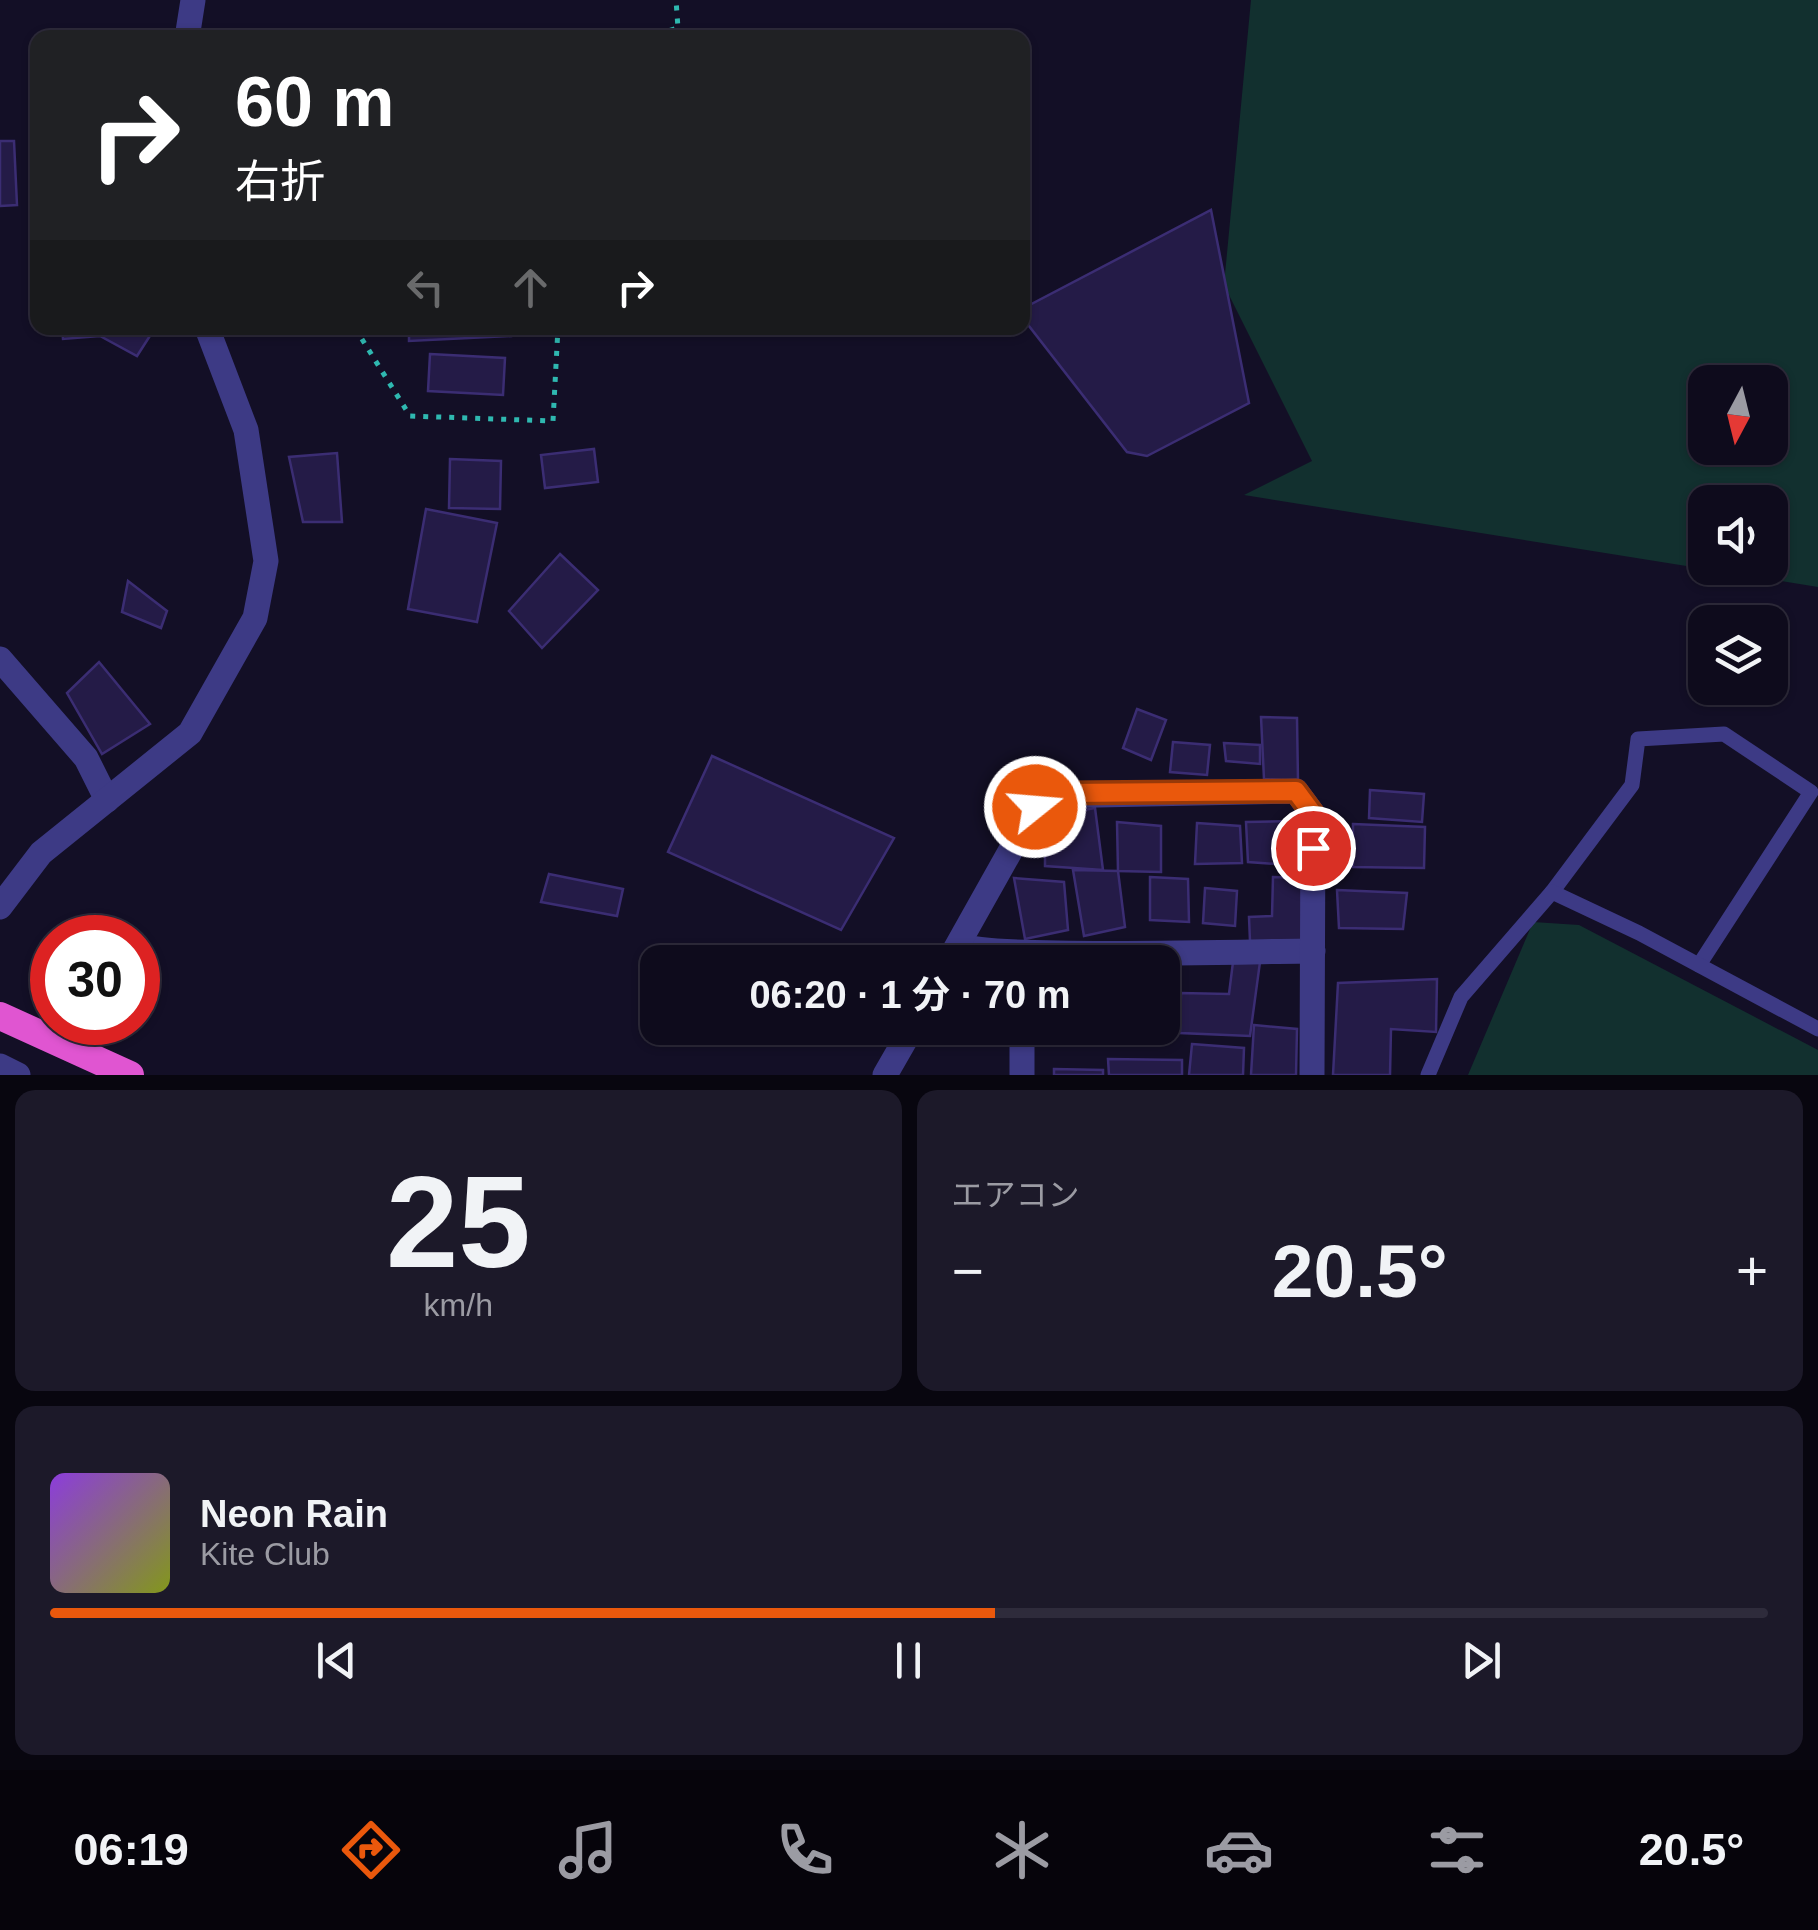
<!DOCTYPE html>
<html lang="ja">
<head>
<meta charset="utf-8">
<style>
	body { margin:0; font-family:Helvetica,"Noto Sans JP",sans-serif; background:#1c1929; color:#f1f3f6; height:100vh; display:flex; flex-direction:column; font-size:38px; white-space:nowrap }
	* { box-sizing:border-box; margin:0 }
	p { font-size:32px; color:#9b9ba3 }
	.icon { flex:none; width:55px; height:55px; fill:none; stroke:currentColor; stroke-width:2; stroke-linecap:round; stroke-linejoin:round }
	.map { position:relative; height:1075px; overflow:hidden }
	.sheet { display:flex; flex-direction:column; gap:15px; padding:15px; background:#08060f; flex:1 }
	.sheet>* { flex:none }
	.banner { position:absolute; left:30px; top:30px; width:1000px; height:305px; border-radius:20px; box-shadow:0 2px 8px #0004,0 0 0 2px #2e2b3b; background:#202124; color:#fff; overflow:hidden }
	.needle { width:65px; rotate:187deg }
	.fabs { position:absolute; left:1688px; top:365px; display:grid; gap:20px }
	.fabs a { display:grid; place-items:center; width:100px; height:100px; border-radius:20px; background:#0e0b1c; box-shadow:0 2px 8px #0004,0 0 0 2px #2e2b3b; font-size:50px }
	.speed { position:absolute; left:30px; top:915px; display:flex; gap:20px; font-size:50px; font-weight:700; text-align:center }
	.speed>* { display:grid; place-content:center; width:130px; height:130px; border-radius:50%; background:#0e0b1c; box-shadow:0 2px 8px #0004,0 0 0 2px #2e2b3b; line-height:1 }
	.speed .limit { border:15px solid #d22; background:#fff; color:#111 }
	.pin { position:absolute; display:grid; place-items:center; width:85px; height:85px; color:#fff; margin:-42px; border:5px solid #fff; border-radius:50%; box-shadow:0 2px 10px #0007 }
	.me { position:absolute; width:110px; margin:-55px; rotate:73deg; stroke-linejoin:round; filter:drop-shadow(0 0 8px #0008) }
	.turn { display:flex; align-items:center; gap:35px; height:210px; padding:0 40px; font-size:45px }
	.turn .icon { width:130px; height:130px; stroke-width:2.5 }
	.turn b { display:block; font-size:70px; line-height:85px }
	.lanes { display:flex; align-items:center; height:95px; padding:0 40px; background:#0003; justify-content:center; gap:50px; direction:ltr }
	.lanes .off { opacity:.35 }
	.big { font-size:75px; font-weight:700; line-height:1.1 }
	.sheet .tile { flex:1; display:flex; flex-direction:column; justify-content:center; gap:15px; min-width:0; padding:0 35px; border-radius:20px; background:#1c1929 }
	.sheet .dial { align-items:center; gap:0 }
	.dial b { font-size:130px; line-height:1 }
	.song { display:flex; align-items:center; gap:30px }
	.cover { width:120px; height:120px; border-radius:15px; background:linear-gradient(135deg,hsl(270 70% 55%),hsl(70 70% 35%)) }
	.played { height:10px; border-radius:5px; background:linear-gradient(90deg,#ea580c 55%,#2e2b3b 55%) }
	.keys { display:flex; justify-content:space-around; direction:ltr }
	.heat { display:flex; justify-content:space-between; align-items:center; font-size:55px; direction:ltr }
	.sheet .tiles { flex:1; display:grid; gap:15px; grid-template-columns:1fr 1fr }
	.tile:last-child { grid-column:span 2 }
	.trip { position:absolute; left:640px; top:945px; width:540px; height:100px; border-radius:20px; background:#0e0b1c; box-shadow:0 2px 8px #0004,0 0 0 2px #2e2b3b; font-weight:700; line-height:100px; text-align:center }
	.tab-bar { display:flex; height:160px; justify-content:space-around; align-items:center; background:#06040b; color:#9b9ba3 }
	.tab-bar .icon { width:70px; height:70px }
	.tab-bar .on { color:#ea580c }
	.tab-bar b { font-size:45px; color:#f1f3f6 }
	.map>svg:first-child { display:block }
	.green { fill:#12302f; fill-rule:evenodd }
	.building { fill:#241b47; stroke:#3b2d73; stroke-width:2.5 }
	.lines { fill:none; stroke-linecap:round; stroke-linejoin:round }
	.path { stroke:#2fb8b0; stroke-width:5; stroke-dasharray:5 8; stroke-linecap:butt }
	.service { stroke:#3d3a85; stroke-width:15 }
	.minor { stroke:#3d3a85; stroke-width:25 }
	.trunk { stroke:#e055d1; stroke-width:28 }
	.route-casing { stroke:#983908; stroke-width:25 }
	.route { stroke:#ea580c; stroke-width:18 }
</style>
</head>
<body>
<div class="map">
<svg width="1818" height="1075" viewBox="0 0 1818 1075">
	<rect width="100%" height="100%" fill="#130f26"/>
	<g class="green">
		<path d="M 1251,0 L 1818,0 L 1818,587 L 1244,495 L 1312,461 L 1224,285 ZM 1705,382 L 1770,382 L 1770,448 L 1705,448 ZM 1705,502 L 1770,502 L 1770,568 L 1705,568 Z"/>
		<path d="M 1533,922 L 1579,925 L 1818,1050 L 1818,1075 L 1468,1075 Z"/>
	</g>
	<g class="building">
		<path d="M 0,141 L 14,141 L 17,205 L 0,206 Z"/>
		<path d="M 1211,210 L 1249,403 L 1147,456 L 1127,452 L 1022,317 L 1022,309 Z"/>
		<path d="M 62,328 L 155,328 L 137,356 L 100,336 L 63,339 Z"/>
		<path d="M 409,328 L 510,328 L 511,336 L 409,341 Z"/>
		<path d="M 430,354 L 505,358 L 503,395 L 428,391 Z"/>
		<path d="M 594,449 L 598,482 L 545,488 L 541,455 Z"/>
		<path d="M 337,453 L 342,522 L 303,522 L 289,457 Z"/>
		<path d="M 450,459 L 501,461 L 500,509 L 449,508 Z"/>
		<path d="M 426,509 L 497,523 L 477,622 L 408,609 Z"/>
		<path d="M 560,554 L 598,590 L 542,648 L 509,611 Z"/>
		<path d="M 128,581 L 167,611 L 161,628 L 122,612 Z"/>
		<path d="M 99,662 L 150,724 L 102,754 L 67,693 Z"/>
		<path d="M 1137,709 L 1166,720 L 1151,760 L 1123,748 Z"/>
		<path d="M 1261,717 L 1297,718 L 1298,781 L 1264,779 Z"/>
		<path d="M 1173,742 L 1210,745 L 1207,775 L 1170,772 Z"/>
		<path d="M 1224,743 L 1260,745 L 1260,764 L 1226,761 Z"/>
		<path d="M 712,756 L 894,838 L 841,930 L 668,852 Z"/>
		<path d="M 1370,790 L 1424,794 L 1422,822 L 1369,818 Z"/>
		<path d="M 1095,808 L 1103,870 L 1045,866 L 1045,817 Z"/>
		<path d="M 1294,821 L 1290,865 L 1248,862 L 1246,822 Z"/>
		<path d="M 1117,822 L 1161,826 L 1161,872 L 1118,871 Z"/>
		<path d="M 1197,823 L 1240,826 L 1242,863 L 1195,864 Z"/>
		<path d="M 1353,824 L 1425,827 L 1424,868 L 1353,867 Z"/>
		<path d="M 1073,870 L 1118,871 L 1125,927 L 1084,936 Z"/>
		<path d="M 549,874 L 623,889 L 617,916 L 541,902 Z"/>
		<path d="M 1150,877 L 1188,879 L 1189,922 L 1150,920 Z"/>
		<path d="M 1273,877 L 1307,878 L 1306,943 L 1250,941 L 1249,917 L 1272,916 Z"/>
		<path d="M 1014,878 L 1064,882 L 1068,930 L 1025,939 Z"/>
		<path d="M 1205,888 L 1237,891 L 1235,926 L 1203,923 Z"/>
		<path d="M 1337,890 L 1407,893 L 1403,929 L 1339,928 Z"/>
		<path d="M 1233,962 L 1260,962 L 1250,1036 L 1180,1033 L 1181,993 L 1229,994 Z"/>
		<path d="M 1437,979 L 1436,1032 L 1391,1029 L 1390,1075 L 1333,1075 L 1338,983 Z"/>
		<path d="M 1162,990 L 1177,991 L 1174,1038 L 1115,1034 L 1115,1028 L 1162,1028 Z"/>
		<path d="M 1254,1025 L 1297,1029 L 1296,1075 L 1251,1075 Z"/>
		<path d="M 1192,1044 L 1244,1048 L 1243,1075 L 1189,1075 Z"/>
		<path d="M 1108,1059 L 1182,1060 L 1182,1075 L 1109,1075 Z"/>
		<path d="M 1054,1069 L 1103,1070 L 1103,1075 L 1054,1075 Z"/>
	</g>
	<g class="lines">
		<g class="path">
			<path d="M 645,38 L 678,28 L 676,0"/>
			<path d="M 355,328 L 410,416 L 553,421 L 558,328"/>
		</g>
		<g class="service">
			<path d="M 1552,892 L 1632,785 L 1638,739 L 1724,734 L 1811,792 L 1699,965"/>
			<path d="M 1428,1075 L 1461,997 L 1552,892 L 1639,933 L 1818,1029"/>
		</g>
		<g class="minor">
			<path d="M 187,38 L 193,0"/>
			<path d="M 0,659 L 86,758 L 107,800"/>
			<path d="M 0,907 L 41,853 L 190,733 L 255,618 L 266,561 L 246,430 L 207,328"/>
			<path d="M 959,944 C 983,960 1263,951 1313,951"/>
			<path d="M 948,962 L 1035,807 L 1048,796 L 1296,791 L 1313,814 L 1312,1075"/>
			<path d="M 0,1066 L 18,1075"/>
			<path d="M 885,1075 L 912,1028"/>
			<path d="M 1022,1075 L 1022,1028"/>
		</g>
		<path class="trunk" d="M 0,1016 L 130,1075"/>
	</g>
	<g class="lines">
		<defs>
			<path id="route" d="M 1035,807 L 1048,796 L 1066,793 L 1296,791 L 1313,814 L 1313,848"/>
		</defs>
		<use href="#route" class="route-casing"/>
		<use href="#route" class="route"/>
	</g>
</svg>
<div class="fabs">
<a><svg class="needle" viewBox="-14 -14 28 28"><path d="M0-13l5 13h-10z" fill="#e53935"/><path d="M0 13l5-13h-10z" fill="#9b9ba3"/></svg></a>
<a><svg class="icon" aria-label="sound" viewBox="0 0 24 24"><path d="M4 9h4l5-4v14l-5-4H4zM17 9q2 3 0 6"/></svg></a>
<a><svg class="icon" aria-label="layers" viewBox="0 0 24 24"><path d="M12 4l9 5-9 5-9-5zM3 14l9 5 9-5"/></svg></a>
</div>
<div class="speed"><div class="limit">30</div></div>
<div class="pin" style="left:1313px;top:848px;background:#d93025"><svg class="icon" aria-label="arrive" viewBox="0 0 24 24"><path d="M6 21V4h12l-3 4 3 4H6"/></svg></div>
<svg class="me" style="left:1035px;top:807px" viewBox="-20 -20 40 40"><circle r="17" fill="#ea580c" stroke="#fff" stroke-width="3"/><path d="M0-11L8 9 0 5-8 9z" fill="#fff"/></svg>
<div class="trip">06:20 · 1 分 · 70 m</div>
<div class="banner">
<div class="turn"><svg class="icon" aria-label="right" viewBox="0 0 24 24"><path d="M7 20v-9h11M14 6l5 5-5 5"/></svg><div><b>60 m</b>右折</div></div>
<div class="lanes"><svg class="icon off" aria-label="left" viewBox="0 0 24 24"><path d="M17 20v-9H6M10 6l-5 5 5 5"/></svg><svg class="icon off" aria-label="ahead" viewBox="0 0 24 24"><path d="M12 20V5M6 11l6-6 6 6"/></svg><svg class="icon" aria-label="right" viewBox="0 0 24 24"><path d="M7 20v-9h11M14 6l5 5-5 5"/></svg></div>
</div>
</div>
<section class="sheet">
<div class="tiles">
<div class="tile dial"><b>25</b><p>km/h</p></div>
<div class="tile"><p>エアコン</p>
<div class="heat"><a>−</a><b class="big">20.5°</b><a>+</a></div>
</div>
<div class="tile">
<div class="song"><i class="cover"></i><div><b>Neon Rain</b><p>Kite Club</p></div></div>
<div class="played"></div>
<div class="keys"><svg class="icon" aria-label="previous" viewBox="0 0 24 24"><path d="M18 5L8 12l10 7zM5 5v14"/></svg><svg class="icon" aria-label="pause" viewBox="0 0 24 24"><path d="M8 5v14M16 5v14"/></svg><svg class="icon" aria-label="next" viewBox="0 0 24 24"><path d="M6 5l10 7-10 7zM19 5v14"/></svg></div>
</div>
</div>
</section>
<nav class="tab-bar">
<b>06:19</b>
<svg class="icon on" aria-label="directions" viewBox="0 0 24 24"><path d="M12 3l9 9-9 9-9-9zM9 14v-3h6M13 9l2 2-2 2"/></svg>
<svg class="icon" aria-label="music" viewBox="0 0 24 24"><path d="M9 18V5l10-2v13"/><circle cx="6" cy="18" r="3"/><circle cx="16" cy="16" r="3"/></svg>
<svg class="icon" aria-label="phone" viewBox="0 0 24 24"><path d="M5 4h4l2 5-3 2q2 4 5 5l2-3 5 2v4C11 20 4 13 5 4z"/></svg>
<svg class="icon" aria-label="climate" viewBox="0 0 24 24"><path d="M12 3v18M4 7l16 10M4 17L20 7"/></svg>
<svg class="icon" aria-label="car" viewBox="0 0 24 24"><path d="M5 17H2v-5l4-1 3-4h7l3 4 3 1v5h-3M9 17h6M6 11h13"/><circle cx="7" cy="17" r="2"/><circle cx="17" cy="17" r="2"/></svg>
<svg class="icon" aria-label="filters" viewBox="0 0 24 24"><path d="M4 7h16M4 17h16"/><circle cx="9" cy="7" r="2"/><circle cx="15" cy="17" r="2"/></svg>
<b>20.5°</b>
</nav>
</body>
</html>
